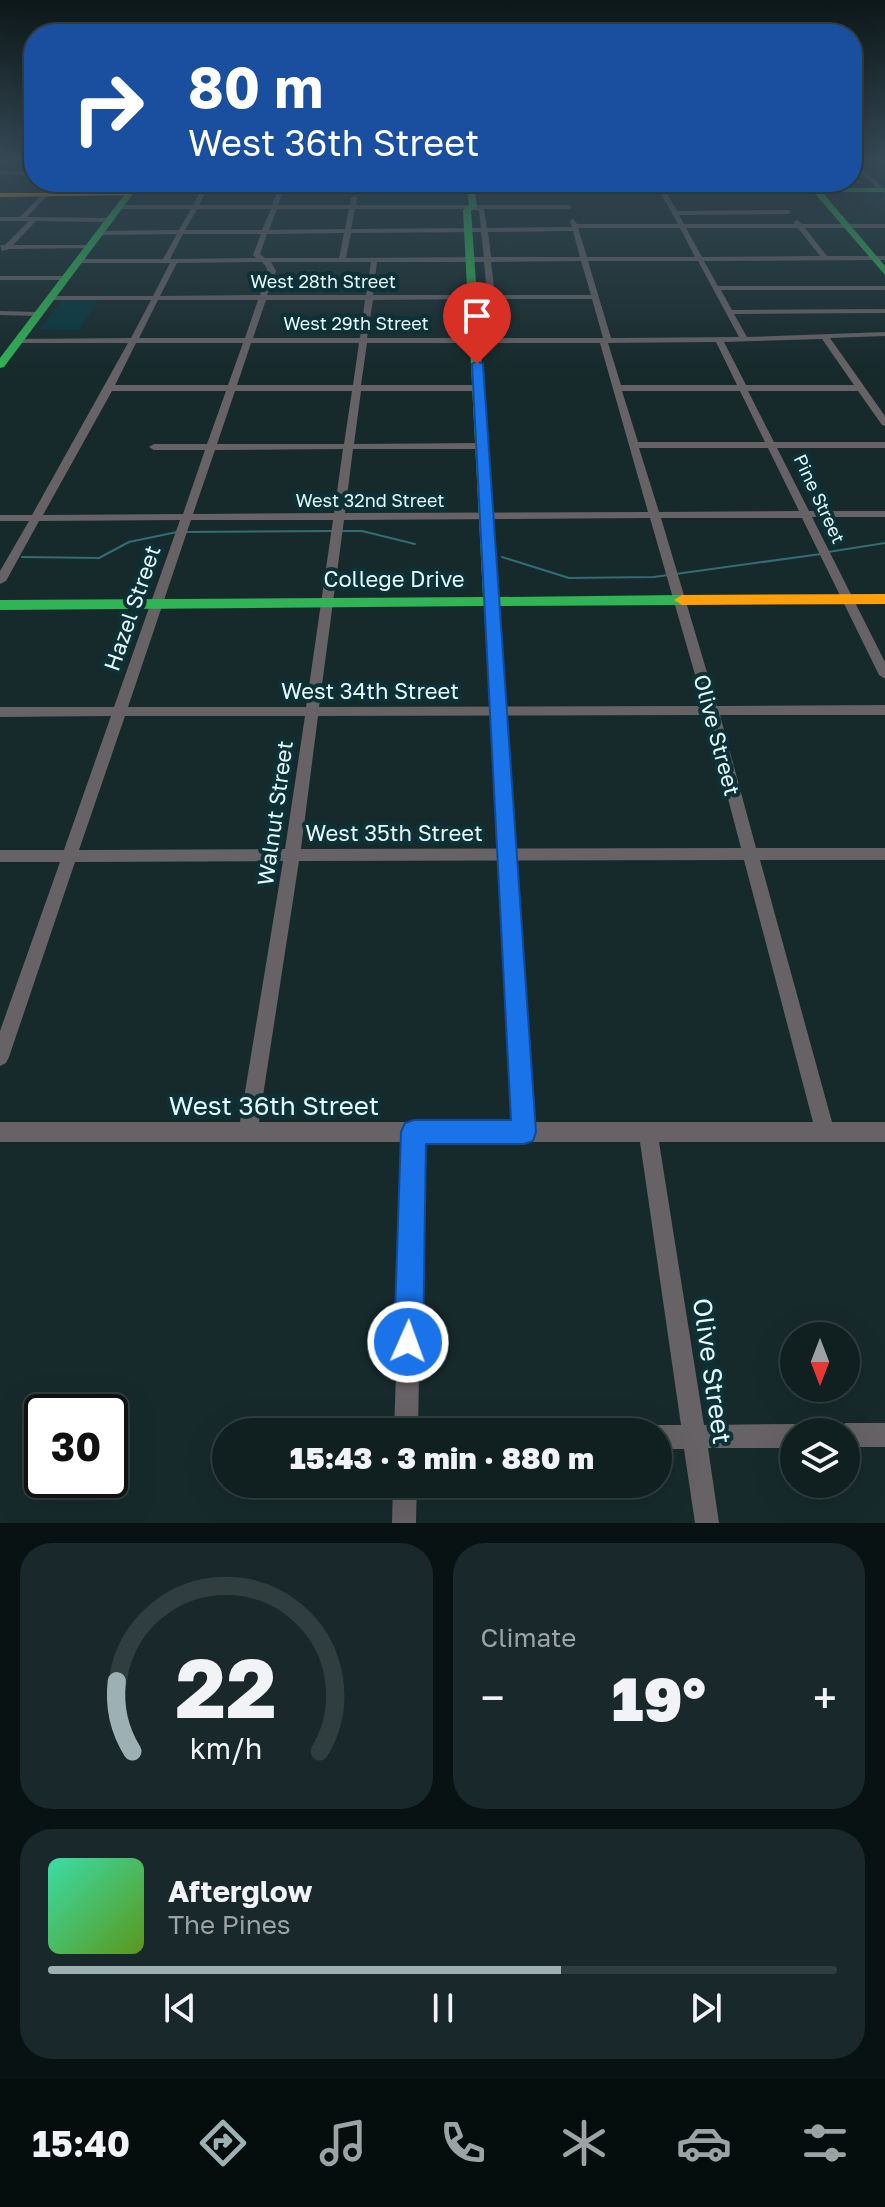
<!DOCTYPE html>
<html lang="en">
<head>
<meta charset="utf-8">
<style>
	body { margin:0; font-family:"Golos Text",sans-serif; background:#19282a; color:#f1f3f6; height:100vh; display:flex; flex-direction:column; font-size:30px; white-space:nowrap }
	* { box-sizing:border-box; margin:0 }
	p { font-size:26px; color:#9ca3a5 }
	.icon { flex:none; width:44px; height:44px; fill:none; stroke:currentColor; stroke-width:2; stroke-linecap:round; stroke-linejoin:round }
	.map { position:relative; height:1523px; overflow:hidden }
	.sheet { display:flex; flex-direction:column; gap:20px; padding:20px; background:#091212; flex:1 }
	.sheet>* { flex:none }
	.guide { position:absolute; left:24px; top:24px; width:838px; height:168px; border-radius:32px; box-shadow:0 8px 32px #0002,0 0 0 2px #303e3f; background:#1a4fa0; color:#fff; overflow:hidden }
	.needle { width:52px; rotate:180deg }
	.fabs { position:absolute; left:780px; top:1322px; display:grid; gap:16px }
	.fabs a { display:grid; place-items:center; width:80px; height:80px; border-radius:50%; background:#102021; box-shadow:0 8px 32px #0002,0 0 0 2px #303e3f; font-size:40px }
	.speed { position:absolute; left:24px; top:1394px; display:flex; gap:16px; font-size:40px; font-weight:700; text-align:center }
	.speed>* { display:grid; place-content:center; width:104px; height:104px; border-radius:50%; background:#102021; box-shadow:0 8px 32px #0002,0 0 0 2px #303e3f; line-height:1 }
	.speed .limit { border:4px solid #111; border-radius:12px; background:#fff; color:#111 }
	.pin { position:absolute; display:grid; place-items:center; width:68px; height:68px; color:#fff; margin:-82px -34px; border-radius:50% 50% 50% 0; rotate:-45deg; box-shadow:0 0 8px #0007 }
	.pin .icon { rotate:45deg }
	.me { position:absolute; width:88px; margin:-44px; rotate:2deg; stroke-linejoin:round; filter:drop-shadow(0 0 6px #0008) }
	.turn { display:flex; align-items:center; gap:28px; height:168px; padding:0 32px; font-size:36px }
	.turn .icon { width:104px; height:104px; stroke-width:2.5 }
	.turn b { display:block; font-size:56px; line-height:68px }
	.big { font-size:60px; font-weight:800; line-height:1.1 }
	.sheet .tile { flex:1; display:flex; flex-direction:column; justify-content:center; gap:12px; min-width:0; padding:0 28px; border-radius:32px; background:#19282a }
	.sheet .dial { align-items:center; gap:0 }
	.dial svg { height:208px; overflow:visible; fill:none; stroke:#303e3f; stroke-width:7; stroke-linecap:round; text-anchor:middle }
	.dial text { fill:#f1f3f6; stroke:none }
	.song { display:flex; align-items:center; gap:24px }
	.cover { width:96px; height:96px; border-radius:12px; background:linear-gradient(135deg,hsl(160 70% 55%),hsl(90 70% 35%)) }
	.played { height:8px; border-radius:4px; background:linear-gradient(90deg,#9db0b3 65%,#303e3f 65%) }
	.keys { display:flex; justify-content:space-around; direction:ltr }
	.heat { display:flex; justify-content:space-between; align-items:center; font-size:44px; direction:ltr }
	.sheet .tiles { flex:1; display:grid; gap:20px; grid-template-columns:1fr 1fr }
	.tile:last-child { grid-column:span 2 }
	.trip { position:absolute; left:212px; top:1418px; width:460px; height:80px; border-radius:40px; background:#102021; box-shadow:0 8px 32px #0002,0 0 0 2px #303e3f; font-weight:800; line-height:80px; text-align:center }
	.tab-bar { display:flex; height:128px; justify-content:space-around; align-items:center; background:#060d0d; color:#9ca3a5 }
	.tab-bar .icon { width:56px; height:56px }
	.tab-bar .selected { color:#9db0b3 }
	.tab-bar b { font-size:36px; color:#f1f3f6 }
	.map>svg:first-child { display:block }
	.built { fill:#07373d }
	.lines { fill:none; stroke-linecap:round; stroke-linejoin:round }
	.stream { stroke:#326c74; stroke-width:2 }
	.street { fill:#666265; fill-rule:evenodd }
	.fast { fill:#30b455; fill-rule:evenodd }
	.slow { fill:#ff9f0a; fill-rule:evenodd }
	.route { fill:#1a73e8; stroke:#114b97; stroke-width:2 }
	.labels { text-anchor:middle; stroke-width:8; stroke-linejoin:round; paint-order:stroke }
	.far-street-label { font-size:18px; fill:#e5f8fb; stroke:#0c3136 }
	.street-label { font-size:22px; fill:#e5f8fb; stroke:#0c3136 }
	.near-street-label { font-size:26px; fill:#e5f8fb; stroke:#0c3136 }
</style>
</head>
<body>
<div class="map">
<svg width="885" height="1523" viewBox="0 0 885 1523">
	<rect width="100%" height="100%" fill="#162a2c"/>
	<g class="built">
		<path d="M 360,187 L 467,187 L 468,203 L 357,204 Z"/>
		<path d="M 61,301 L 98,301 L 79,330 L 40,329 Z"/>
	</g>
	<g class="lines">
		<g class="stream">
			<path d="M 341,531 L 362,531 L 415,544"/>
			<path d="M 185,532 L 333,531"/>
			<path d="M 828,552 L 885,543"/>
			<path d="M 22,557 L 99,558 L 129,542 L 177,532"/>
			<path d="M 502,557 L 569,578 L 654,577 L 821,554"/>
		</g>
		<g class="street">
			<path d="M 852,161 L 885,189 L 885,194 L 852,166 Z"/>
			<rect x="0" y="171" width="34" height="4"/>
			<path d="M 54,182 L 60,182 L 27,217 L 109,218 L 112,220 L 109,222 L 36,221 L 13,245 L 88,245 L 90,248 L 9,249 L 2,251 L 0,245 L 5,245 L 29,221 L 0,221 L 0,217 L 20,217 Z"/>
			<path d="M 205,182 L 211,182 L 210,184 L 280,184 L 281,182 L 287,182 L 286,184 L 566,186 L 285,188 L 278,205 L 350,205 L 351,198 L 354,196 L 357,198 L 356,205 L 569,205 L 572,207 L 569,209 L 484,209 L 487,228 L 572,227 L 570,221 L 573,219 L 577,224 L 678,224 L 660,192 L 562,191 L 564,188 L 658,188 L 657,186 L 660,184 L 664,188 L 816,188 L 818,191 L 666,192 L 677,211 L 788,210 L 791,212 L 788,214 L 679,215 L 684,224 L 795,224 L 794,222 L 797,220 L 802,224 L 885,224 L 885,228 L 805,228 L 827,256 L 885,256 L 885,260 L 704,261 L 718,286 L 885,286 L 885,290 L 721,290 L 732,310 L 885,309 L 885,313 L 734,314 L 747,337 L 885,332 L 885,336 L 830,338 L 885,416 L 885,426 L 882,425 L 858,391 L 748,391 L 774,442 L 885,442 L 885,448 L 777,448 L 809,511 L 885,511 L 885,517 L 812,517 L 885,662 L 885,679 L 879,675 L 802,518 L 661,518 L 717,706 L 885,705 L 885,715 L 720,715 L 756,848 L 885,848 L 885,860 L 760,860 L 832,1122 L 885,1122 L 885,1142 L 659,1142 L 704,1425 L 794,1424 L 802,1428 L 804,1432 L 794,1432 L 794,1448 L 708,1448 L 719,1523 L 695,1523 L 684,1449 L 658,1449 L 658,1432 L 648,1432 L 650,1429 L 658,1425 L 681,1425 L 640,1142 L 423,1142 L 418,1432 L 394,1432 L 404,1142 L 0,1142 L 0,1122 L 240,1122 L 283,861 L 75,862 L 9,1057 L 6,1063 L 0,1066 L 0,1031 L 60,862 L 0,862 L 0,850 L 64,850 L 111,716 L 0,717 L 0,707 L 114,707 L 180,520 L 39,521 L 6,581 L 0,584 L 0,571 L 29,521 L 0,521 L 0,515 L 32,515 L 128,343 L 18,343 L 14,341 L 18,339 L 131,338 L 151,300 L 50,300 L 46,298 L 50,296 L 153,296 L 170,263 L 78,263 L 75,261 L 78,259 L 163,259 L 177,234 L 99,235 L 96,233 L 99,231 L 179,230 L 191,209 L 119,209 L 116,207 L 119,205 L 193,205 L 202,188 L 132,186 L 204,184 ZM 208,188 L 279,188 L 272,205 L 199,205 ZM 197,209 L 271,209 L 262,230 L 185,230 ZM 277,209 L 349,209 L 345,229 L 269,230 ZM 355,209 L 472,209 L 479,211 L 481,228 L 351,229 ZM 578,228 L 680,228 L 695,257 L 587,257 ZM 686,228 L 798,228 L 820,256 L 702,257 ZM 573,231 L 580,257 L 491,257 L 488,232 ZM 481,232 L 484,257 L 346,258 L 351,233 ZM 344,233 L 339,258 L 265,258 L 260,254 L 267,234 ZM 183,234 L 261,234 L 253,255 L 256,258 L 170,259 ZM 581,261 L 591,295 L 495,295 L 491,262 ZM 588,261 L 698,261 L 739,337 L 611,338 ZM 262,262 C 273,271 264,284 260,295 L 160,296 L 177,263 ZM 271,262 L 371,262 L 366,295 L 267,295 L 276,271 ZM 377,262 L 484,262 L 487,295 L 373,295 ZM 488,299 L 492,338 L 367,338 L 373,300 ZM 495,299 L 592,299 L 603,338 L 500,338 ZM 158,300 L 258,300 L 245,338 L 139,338 ZM 266,300 L 365,300 L 360,338 L 253,338 ZM 822,339 L 854,385 L 746,385 L 724,342 ZM 716,342 L 737,385 L 621,385 L 608,343 ZM 136,343 L 243,343 L 228,385 L 115,385 ZM 251,343 L 359,343 L 353,385 L 237,385 ZM 367,343 L 600,343 L 648,512 L 345,513 L 353,449 L 481,449 L 486,446 L 481,443 L 354,444 L 361,391 L 478,391 L 482,388 L 478,385 L 361,385 ZM 112,391 L 226,391 L 207,444 L 154,444 L 149,447 L 154,450 L 205,450 L 183,514 L 43,515 ZM 235,391 L 352,391 L 344,444 L 217,444 ZM 622,391 L 740,391 L 765,442 L 638,442 ZM 639,448 L 768,448 L 799,511 L 659,512 ZM 343,449 L 334,513 L 193,514 L 215,450 ZM 650,518 L 704,706 L 319,707 L 344,520 ZM 191,520 L 333,520 L 306,707 L 128,707 ZM 706,715 L 741,848 L 301,849 L 318,716 ZM 125,716 L 305,716 L 285,849 L 79,850 ZM 744,860 L 813,1122 L 259,1122 L 299,861 Z"/>
			<path d="M 0,276 L 65,276 L 69,278 L 65,280 L 0,280 Z"/>
			<path d="M 0,311 L 38,312 L 42,314 L 38,316 L 0,315 Z"/>
			<path d="M 846,1423 L 885,1423 L 885,1447 L 846,1447 L 846,1432 L 835,1432 L 838,1427 Z"/>
			<path d="M 393,1484 L 417,1484 L 416,1523 L 392,1523 Z"/>
		</g>
		<g class="fast">
			<path d="M 134,182 L 142,182 L 4,367 L 0,368 L 0,358 Z"/>
			<path d="M 466,182 L 474,182 L 477,207 L 471,211 L 498,597 L 682,595 L 690,600 L 682,605 L 499,606 L 536,1132 L 533,1141 L 524,1144 L 515,1141 L 512,1132 L 484,606 L 0,610 L 0,600 L 483,597 L 463,210 L 469,206 Z"/>
			<path d="M 805,182 L 813,182 L 818,188 L 885,188 L 885,192 L 822,192 L 885,266 L 885,275 Z"/>
		</g>
		<g class="slow">
			<path d="M 0,193 L 128,193 L 132,195 L 0,197 Z"/>
			<path d="M 885,594 L 885,604 L 682,605 L 674,600 L 682,595 Z"/>
		</g>
	</g>
	<linearGradient id="sky" x2="0" y2="1"><stop stop-color="#0c1718"/><stop offset="0.43" stop-color="#364a56"/><stop offset="1" stop-color="#364a56" stop-opacity="0"/></linearGradient>
	<rect width="885" height="373" fill="url(#sky)"/>
	<path class="route" d="M 477,361 L 483,364 L 536,1132 L 533,1141 L 524,1144 L 426,1144 L 423,1342 L 419,1352 L 408,1356 L 398,1352 L 394,1342 L 401,1132 L 405,1123 L 414,1120 L 511,1120 L 472,364 Z"/>
	<g class="labels">
		<g class="far-street-label">
			<text x="323" y="288">West 28th Street</text>
			<text x="356" y="330">West 29th Street</text>
			<text transform="translate(819 499) rotate(65)" y="6">Pine Street</text>
			<text x="370" y="507">West 32nd Street</text>
		</g>
		<g class="street-label">
			<text x="394" y="587">College Drive</text>
			<text transform="translate(132 608) rotate(-71)" y="8">Hazel Street</text>
			<text x="370" y="699">West 34th Street</text>
			<text transform="translate(717 735) rotate(75)" y="8">Olive Street</text>
			<text transform="translate(275 813) rotate(-82)" y="8">Walnut Street</text>
			<text x="394" y="841">West 35th Street</text>
		</g>
		<g class="near-street-label">
			<text x="274" y="1115">West 36th Street</text>
			<text transform="translate(712 1371) rotate(82)" y="9">Olive Street</text>
		</g>
	</g>
</svg>
<div class="fabs">
<a><svg class="needle" viewBox="-14 -14 28 28"><path d="M0-13l5 13h-10z" fill="#e53935"/><path d="M0 13l5-13h-10z" fill="#9ca3a5"/></svg></a>
<a><svg class="icon" aria-label="layers" viewBox="0 0 24 24"><path d="M12 4l9 5-9 5-9-5zM3 14l9 5 9-5"/></svg></a>
</div>
<div class="speed"><div class="limit">30</div></div>
<div class="pin" style="left:477px;top:364px;background:#d93025"><svg class="icon" aria-label="arrive" viewBox="0 0 24 24"><path d="M6 21V4h12l-3 4 3 4H6"/></svg></div>
<svg class="me" style="left:408px;top:1342px" viewBox="-20 -20 40 40"><circle r="17" fill="#1a73e8" stroke="#fff" stroke-width="3"/><path d="M0-11L8 9 0 5-8 9z" fill="#fff"/></svg>
<div class="trip">15:43 · 3 min · 880 m</div>
<div class="guide">
<div class="turn"><svg class="icon" aria-label="right" viewBox="0 0 24 24"><path d="M7 20v-9h11M14 6l5 5-5 5"/></svg><div><b>80 m</b>West 36th Street</div></div>
</div>
</div>
<section class="sheet">
<div class="tiles">
<div class="tile dial"><svg viewBox="0 0 100 80">
<path d="M14 69A42 42 0 1 1 86 69"/>
<path d="M14 69A42 42 0 0 1 8 42" stroke="#9db0b3"/>
<text x="50" y="56" font-size="32" font-weight="700">22</text>
<text x="50" y="72" font-size="11">km/h</text>
</svg></div>
<div class="tile"><p>Climate</p>
<div class="heat"><a>−</a><b class="big">19°</b><a>+</a></div>
</div>
<div class="tile">
<div class="song"><i class="cover"></i><div><b>Afterglow</b><p>The Pines</p></div></div>
<div class="played"></div>
<div class="keys"><svg class="icon" aria-label="previous" viewBox="0 0 24 24"><path d="M18 5L8 12l10 7zM5 5v14"/></svg><svg class="icon" aria-label="pause" viewBox="0 0 24 24"><path d="M8 5v14M16 5v14"/></svg><svg class="icon" aria-label="next" viewBox="0 0 24 24"><path d="M6 5l10 7-10 7zM19 5v14"/></svg></div>
</div>
</div>
</section>
<nav class="tab-bar">
<b>15:40</b>
<svg class="icon selected" aria-label="directions" viewBox="0 0 24 24"><path d="M12 3l9 9-9 9-9-9zM9 14v-3h6M13 9l2 2-2 2"/></svg>
<svg class="icon" aria-label="music" viewBox="0 0 24 24"><path d="M9 18V5l10-2v13"/><circle cx="6" cy="18" r="3"/><circle cx="16" cy="16" r="3"/></svg>
<svg class="icon" aria-label="phone" viewBox="0 0 24 24"><path d="M5 4h4l2 5-3 2q2 4 5 5l2-3 5 2v4C11 20 4 13 5 4z"/></svg>
<svg class="icon" aria-label="climate" viewBox="0 0 24 24"><path d="M12 3v18M4 7l16 10M4 17L20 7"/></svg>
<svg class="icon" aria-label="car" viewBox="0 0 24 24"><path d="M5 17H2v-5l4-1 3-4h7l3 4 3 1v5h-3M9 17h6M6 11h13"/><circle cx="7" cy="17" r="2"/><circle cx="17" cy="17" r="2"/></svg>
<svg class="icon" aria-label="filters" viewBox="0 0 24 24"><path d="M4 7h16M4 17h16"/><circle cx="9" cy="7" r="2"/><circle cx="15" cy="17" r="2"/></svg>
</nav>
</body>
</html>
